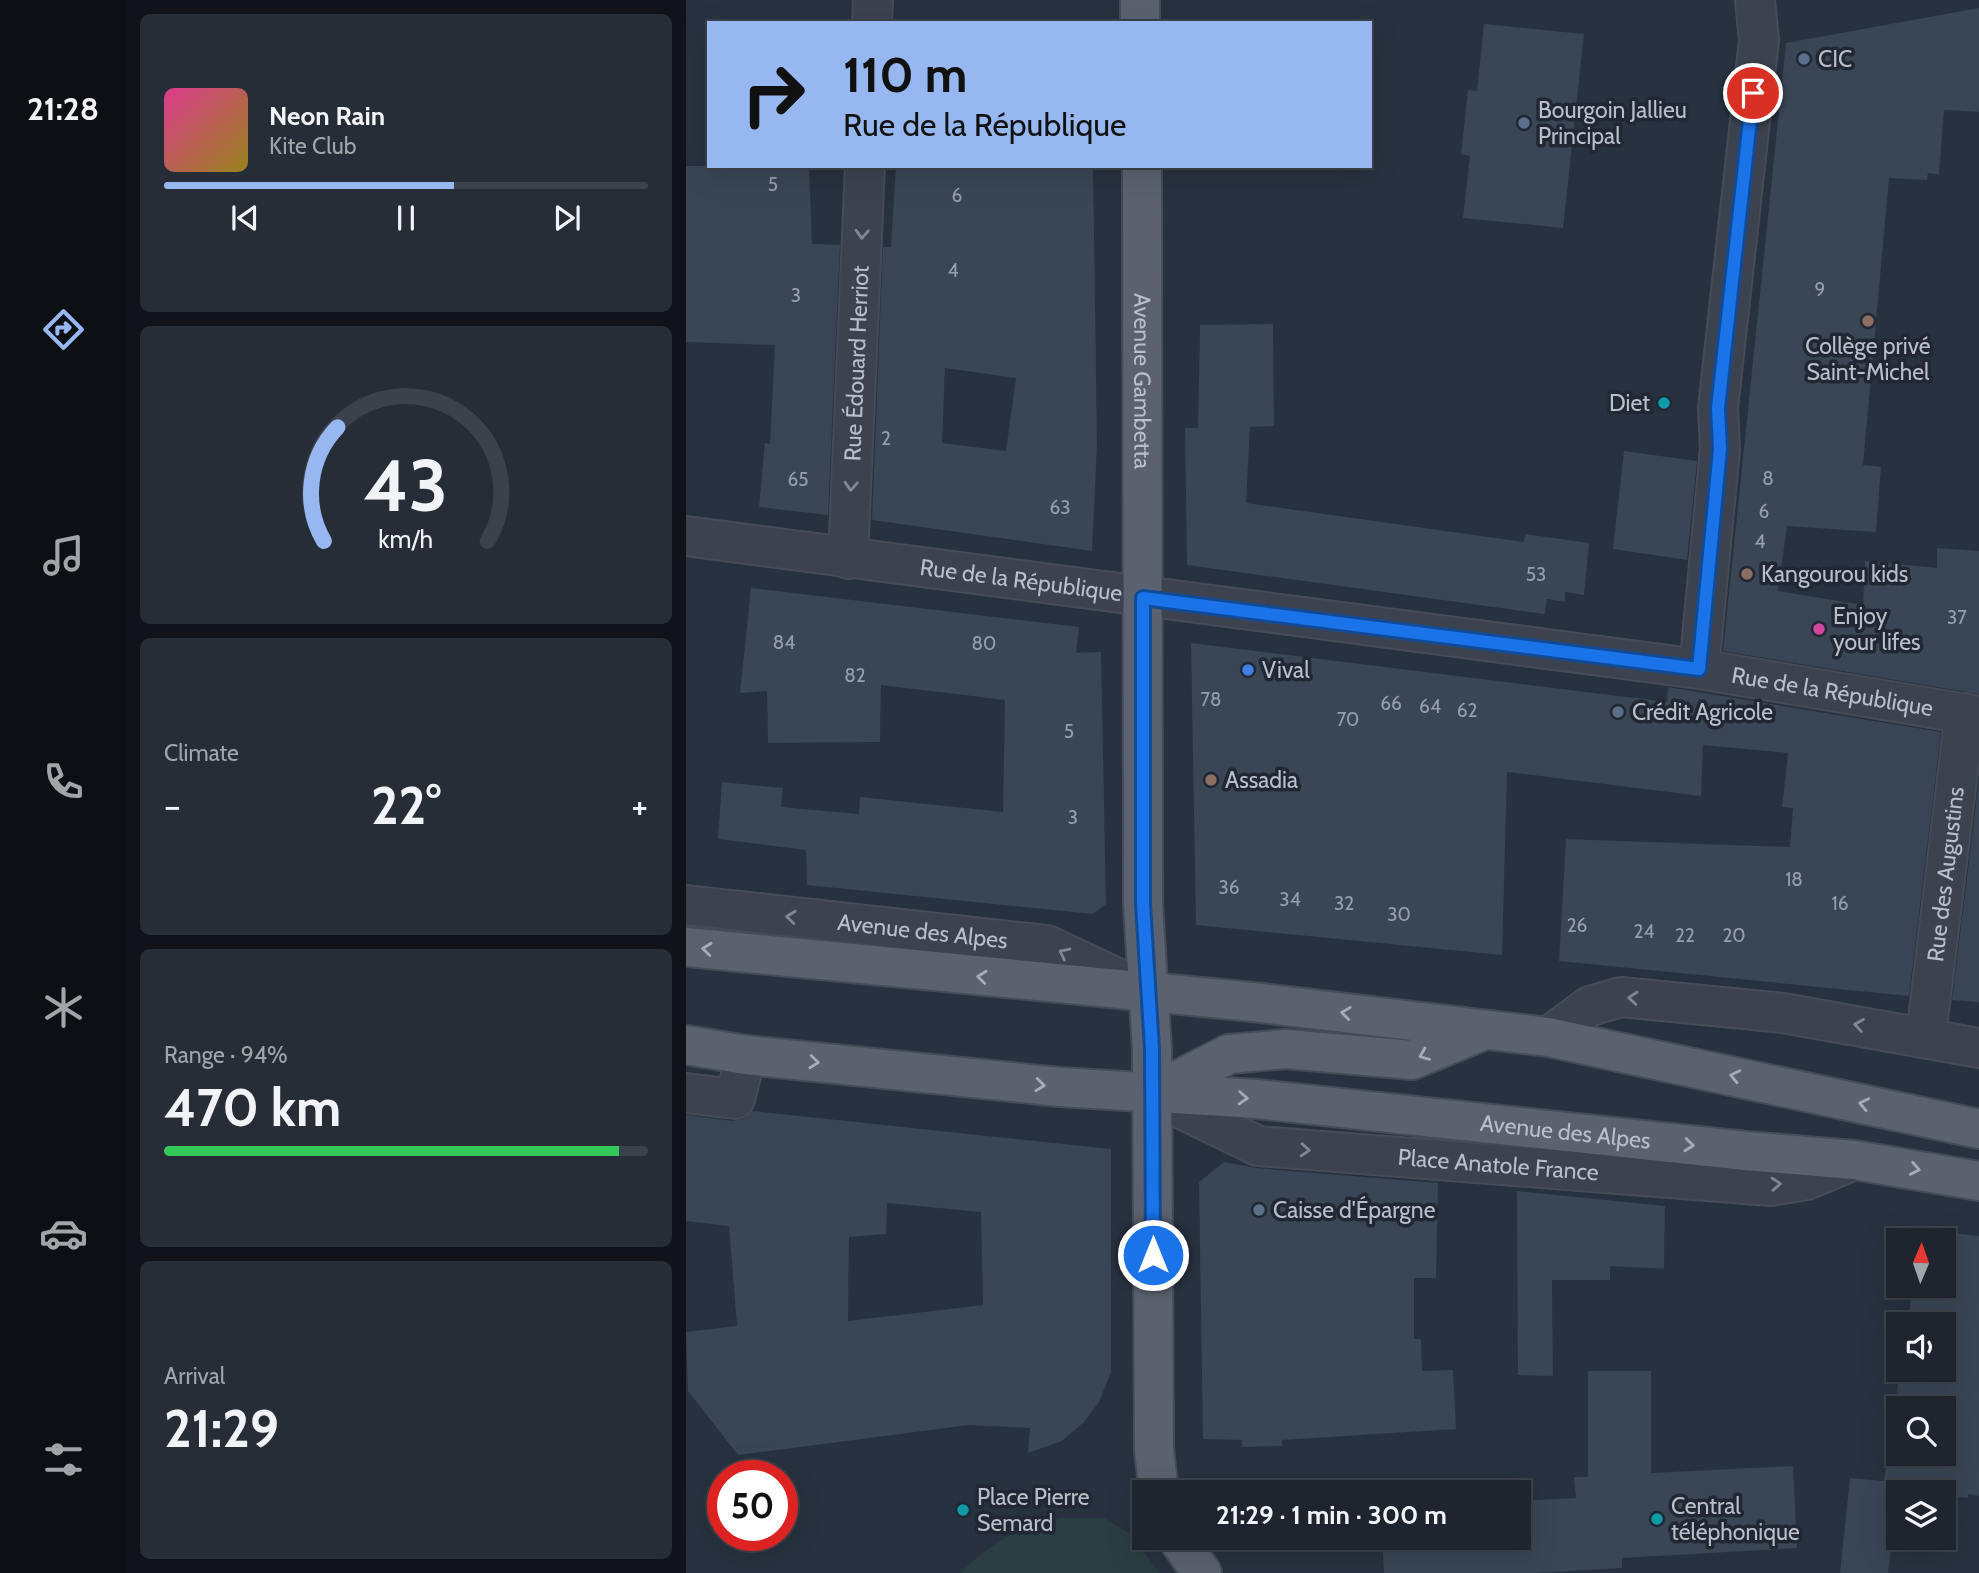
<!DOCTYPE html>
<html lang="en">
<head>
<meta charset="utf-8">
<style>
	body { margin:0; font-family:Cabin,sans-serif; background:#262d37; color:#f1f3f6; height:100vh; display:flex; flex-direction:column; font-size:26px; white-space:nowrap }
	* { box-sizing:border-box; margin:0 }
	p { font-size:23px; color:#a1a5aa }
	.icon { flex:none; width:38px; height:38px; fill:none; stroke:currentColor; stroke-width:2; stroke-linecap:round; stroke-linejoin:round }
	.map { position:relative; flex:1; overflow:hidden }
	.drawer { display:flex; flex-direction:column; gap:14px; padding:14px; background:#10141a; width:560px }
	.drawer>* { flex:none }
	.hud { position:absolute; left:21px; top:21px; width:665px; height:147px; border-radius:0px; box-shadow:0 7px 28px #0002,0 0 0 2px #3c424b; background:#97b7f0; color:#111; overflow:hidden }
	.needle { width:46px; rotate:2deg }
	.controls { position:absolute; left:1200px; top:1228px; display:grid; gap:14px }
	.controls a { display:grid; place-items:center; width:70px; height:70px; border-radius:0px; background:#1e252f; box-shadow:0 7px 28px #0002,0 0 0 2px #3c424b; font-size:35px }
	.speed { position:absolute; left:21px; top:1460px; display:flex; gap:14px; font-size:35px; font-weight:700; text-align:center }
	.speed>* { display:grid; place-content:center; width:91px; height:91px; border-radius:50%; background:#1e252f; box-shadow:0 7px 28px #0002,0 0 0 2px #3c424b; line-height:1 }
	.speed .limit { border:10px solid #d22; background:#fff; color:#111 }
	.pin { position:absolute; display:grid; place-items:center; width:60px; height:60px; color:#fff; margin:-30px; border:4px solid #fff; border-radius:50%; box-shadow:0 2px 7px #0007 }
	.me { position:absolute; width:77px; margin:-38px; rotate:0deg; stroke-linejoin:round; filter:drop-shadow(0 0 5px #0008) }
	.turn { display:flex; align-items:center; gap:24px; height:147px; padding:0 21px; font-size:32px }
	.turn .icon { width:91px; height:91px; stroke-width:2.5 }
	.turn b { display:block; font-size:49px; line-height:60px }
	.big { font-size:52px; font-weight:700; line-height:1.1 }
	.drawer .card { flex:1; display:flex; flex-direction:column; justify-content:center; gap:10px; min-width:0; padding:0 24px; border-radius:10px; background:#262d37 }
	.drawer .dial { align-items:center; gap:0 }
	.dial svg { height:182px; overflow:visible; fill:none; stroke:#3c424b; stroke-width:7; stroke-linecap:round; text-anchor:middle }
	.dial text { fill:#f1f3f6; stroke:none }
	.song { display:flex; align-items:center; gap:21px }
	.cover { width:84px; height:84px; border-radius:10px; background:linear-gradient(135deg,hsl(330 70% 55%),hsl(50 70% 35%)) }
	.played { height:7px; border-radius:4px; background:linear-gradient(90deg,#97b7f0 60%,#3c424b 60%) }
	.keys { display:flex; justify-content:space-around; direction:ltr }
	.heat { display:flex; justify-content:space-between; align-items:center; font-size:38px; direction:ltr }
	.charge { height:10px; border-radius:5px; background:linear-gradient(90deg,#34c759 94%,#3c424b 0) }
	.trip { position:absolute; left:446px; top:1480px; width:399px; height:70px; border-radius:0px; background:#1e252f; box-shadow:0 7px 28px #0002,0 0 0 2px #3c424b; font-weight:700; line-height:70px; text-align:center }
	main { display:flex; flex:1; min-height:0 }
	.dock { display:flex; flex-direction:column; width:126px; justify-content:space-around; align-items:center; background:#0c0f13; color:#a1a5aa }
	.dock .icon { width:49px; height:49px }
	.dock .current { color:#97b7f0 }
	.dock b { font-size:32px; color:#f1f3f6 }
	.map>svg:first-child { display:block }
	.green { fill:#2a3d40 }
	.building { fill:#3a4555; fill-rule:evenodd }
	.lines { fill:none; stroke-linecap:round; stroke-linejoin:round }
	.minor-casing { stroke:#454c58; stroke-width:42 }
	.major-casing { stroke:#454c58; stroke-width:42 }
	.minor { stroke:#3c434f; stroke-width:38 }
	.major { stroke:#5a626f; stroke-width:38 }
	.oneway { stroke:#808792 }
	.oneway2 { stroke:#a5acb7 }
	.route-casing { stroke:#114b97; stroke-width:18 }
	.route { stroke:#1a73e8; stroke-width:12 }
	.service-dot { fill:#5c6f8a; stroke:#212834; stroke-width:2.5 }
	.education-dot { fill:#8d6e63; stroke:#212834; stroke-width:2.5 }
	.culture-dot { fill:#0f9aa8; stroke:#212834; stroke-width:2.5 }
	.hotel-dot { fill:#d1479c; stroke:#212834; stroke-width:2.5 }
	.shop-dot { fill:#3f7fe0; stroke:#212834; stroke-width:2.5 }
	.labels { text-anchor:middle; stroke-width:7; stroke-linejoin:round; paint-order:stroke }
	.number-label { font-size:19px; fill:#969eaa }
	.poi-label { font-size:23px; fill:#b8bfc9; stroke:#212834; text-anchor:start }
	.street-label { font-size:23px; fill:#b8bfc9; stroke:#212834 }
</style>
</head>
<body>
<main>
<nav class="dock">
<b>21:28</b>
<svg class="icon current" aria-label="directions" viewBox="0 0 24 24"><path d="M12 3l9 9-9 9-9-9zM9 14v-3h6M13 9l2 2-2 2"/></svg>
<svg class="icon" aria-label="music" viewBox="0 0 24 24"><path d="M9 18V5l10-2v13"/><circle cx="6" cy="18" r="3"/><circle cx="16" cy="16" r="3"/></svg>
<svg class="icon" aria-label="phone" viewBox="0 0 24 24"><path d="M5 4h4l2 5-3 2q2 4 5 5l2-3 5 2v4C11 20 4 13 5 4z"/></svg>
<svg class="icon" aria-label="climate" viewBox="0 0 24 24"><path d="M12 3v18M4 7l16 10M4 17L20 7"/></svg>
<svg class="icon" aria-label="car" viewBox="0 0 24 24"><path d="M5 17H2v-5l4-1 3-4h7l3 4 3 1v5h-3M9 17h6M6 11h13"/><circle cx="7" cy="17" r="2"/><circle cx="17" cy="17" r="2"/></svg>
<svg class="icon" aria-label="filters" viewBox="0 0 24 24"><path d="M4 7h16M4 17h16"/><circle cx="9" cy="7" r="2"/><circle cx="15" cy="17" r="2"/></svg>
</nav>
<section class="drawer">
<div class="card">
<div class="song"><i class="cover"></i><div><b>Neon Rain</b><p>Kite Club</p></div></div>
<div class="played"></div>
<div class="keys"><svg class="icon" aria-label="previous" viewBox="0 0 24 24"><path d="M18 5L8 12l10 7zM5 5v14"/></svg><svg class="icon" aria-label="pause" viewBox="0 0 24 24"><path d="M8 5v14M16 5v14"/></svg><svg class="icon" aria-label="next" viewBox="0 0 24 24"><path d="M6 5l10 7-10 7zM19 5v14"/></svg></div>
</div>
<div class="card dial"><svg viewBox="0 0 100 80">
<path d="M14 69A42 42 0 1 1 86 69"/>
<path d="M14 69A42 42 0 0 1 20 19" stroke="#97b7f0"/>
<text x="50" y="56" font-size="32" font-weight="700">43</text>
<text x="50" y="72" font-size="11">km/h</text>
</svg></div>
<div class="card"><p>Climate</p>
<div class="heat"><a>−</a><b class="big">22°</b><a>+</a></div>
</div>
<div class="card"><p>Range · 94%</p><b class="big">470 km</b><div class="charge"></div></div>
<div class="card"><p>Arrival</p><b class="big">21:29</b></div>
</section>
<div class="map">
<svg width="1293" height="1573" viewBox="0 0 1293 1573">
	<rect width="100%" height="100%" fill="#28313f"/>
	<path class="green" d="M 375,1518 L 419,1518 L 443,1533 L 474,1573 L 274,1573 C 307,1542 331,1527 375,1518 Z"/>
	<g class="building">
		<path d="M 1293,8 L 1293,112 L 1258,110 L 1253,174 L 1242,173 L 1241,180 L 1203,178 L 1177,465 L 1195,467 L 1190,532 L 1101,526 L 1092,591 L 1177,605 L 1179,561 L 1251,568 L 1251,548 L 1293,551 L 1293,694 L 1037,651 L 1100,43 Z"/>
		<path d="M 798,24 L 898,34 L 877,228 L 777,218 L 784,156 L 775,154 L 782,90 L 791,91 Z"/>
		<path d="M 0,166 L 123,166 L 126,244 L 154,245 L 142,515 L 73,507 L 79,443 L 84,444 L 89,345 L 0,342 Z"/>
		<path d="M 210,166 L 407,166 L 411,445 L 406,551 L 186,520 L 197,247 L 205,247 ZM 259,368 L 330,378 L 320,451 L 256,443 Z"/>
		<path d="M 587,324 L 588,426 L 564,427 L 560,503 L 838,542 L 839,534 L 903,543 L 898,595 L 879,592 L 879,602 L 861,599 L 859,614 L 501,565 L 499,428 L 512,428 L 514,325 Z"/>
		<path d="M 938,451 L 1011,461 L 1001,560 L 927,549 Z"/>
		<path d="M 65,588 L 393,627 L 390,653 L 415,652 L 420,904 L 407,914 L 121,885 L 120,850 L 32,839 L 36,782 L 97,788 L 95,807 L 173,814 L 174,797 L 317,812 L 319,700 L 195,685 L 194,742 L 82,743 L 81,691 L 54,693 Z"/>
		<path d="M 505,643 L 981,702 L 982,687 L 1255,732 L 1223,996 L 873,961 L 880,839 L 1104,847 L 1107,808 L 1096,807 L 1102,753 L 1017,745 L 1015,796 L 821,772 L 816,955 L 510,925 Z"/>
		<path d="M 1293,780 L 1293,1002 L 1266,1000 Z"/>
		<path d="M 67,1111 L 425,1149 L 425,1372 L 413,1402 L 398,1422 L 376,1441 L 342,1453 L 344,1428 L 283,1425 L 52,1455 L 2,1391 L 0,1332 L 51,1326 L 43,1226 L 0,1221 L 0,1115 L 47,1121 L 57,1119 ZM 201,1203 L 295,1212 L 297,1305 L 162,1321 L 163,1237 L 200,1234 Z"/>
		<path d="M 538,1162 L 570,1168 L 752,1183 L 750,1278 L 728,1278 L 728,1339 L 735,1339 L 736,1371 L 767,1370 L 770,1429 L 596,1440 L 596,1446 L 556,1447 L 556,1440 L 517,1439 L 513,1182 Z"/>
		<path d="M 831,1191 L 979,1206 L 978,1269 L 924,1266 L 924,1280 L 866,1280 L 867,1376 L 832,1375 Z"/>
		<path d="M 1235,1230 L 1293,1236 L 1293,1496 L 1282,1494 L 1282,1498 L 1212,1489 L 1202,1573 L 1154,1573 L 1164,1478 L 1198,1481 L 1214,1370 L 1258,1370 L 1258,1325 L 1221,1325 L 1227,1286 L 1258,1286 L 1258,1241 L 1234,1241 ZM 1213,1409 L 1258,1409 L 1258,1454 L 1213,1454 Z"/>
		<path d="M 902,1371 L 965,1371 L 965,1473 L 1107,1466 L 1111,1548 L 936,1558 L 936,1568 L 848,1573 L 698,1573 L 696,1538 L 833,1538 L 833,1501 L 890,1498 L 888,1477 L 902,1477 Z"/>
	</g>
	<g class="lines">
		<defs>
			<g id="minor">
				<path d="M 186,23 L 187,0"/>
				<path id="s1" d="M 0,536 L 1013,669 L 1293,716"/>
				<path id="s2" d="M 162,559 L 179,166"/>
				<path d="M 1013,669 L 1034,449 L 1032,408 L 1073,40 L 1069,0"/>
				<path id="s3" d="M 0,905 L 361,945 L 454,989"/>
				<path id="s4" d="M 1240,1036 L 1279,713"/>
				<path d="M 862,1037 L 904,1006 L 935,997 L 1097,1013 L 1293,1048"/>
				<path d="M 0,1093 L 49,1099 L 60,1055"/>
				<path id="s5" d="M 465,1094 L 572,1146 L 1085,1186 L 1121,1180 L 1168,1160"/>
			</g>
			<g id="major">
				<path d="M 454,0 L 454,23"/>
				<path id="s6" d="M 456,166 L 457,904 L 466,1049 L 468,1450 L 473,1493"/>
				<path d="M 0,947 L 567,1002 L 862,1037 L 1293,1129"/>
				<path id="s7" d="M 0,1045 L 60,1055 L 374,1087 L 571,1099 L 1060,1151 L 1168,1160 L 1293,1181"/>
				<path d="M 467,1093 L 543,1054 L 600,1049 L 726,1060 L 796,1031"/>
				<path d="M 491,1538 L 516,1573"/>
			</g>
		</defs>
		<use href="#minor" class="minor-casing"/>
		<use href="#major" class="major-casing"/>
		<use href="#minor" class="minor"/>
		<use href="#major" class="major"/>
	</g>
	<defs><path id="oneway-chevron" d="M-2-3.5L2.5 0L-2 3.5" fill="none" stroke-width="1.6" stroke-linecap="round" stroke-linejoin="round" transform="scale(1.75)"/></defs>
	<g class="oneway">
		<use href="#oneway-chevron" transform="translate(176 234) rotate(93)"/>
		<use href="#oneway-chevron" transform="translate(165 486) rotate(93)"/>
		<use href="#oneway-chevron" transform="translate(105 917) rotate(-174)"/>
		<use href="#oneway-chevron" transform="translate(378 953) rotate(-154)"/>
		<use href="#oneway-chevron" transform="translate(947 998) rotate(-175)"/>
		<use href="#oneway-chevron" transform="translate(1173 1025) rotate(-171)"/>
		<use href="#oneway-chevron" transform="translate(619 1150) rotate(4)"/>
		<use href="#oneway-chevron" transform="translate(1090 1184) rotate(-4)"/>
	</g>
	<g class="oneway2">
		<use href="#oneway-chevron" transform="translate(21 949) rotate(-174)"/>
		<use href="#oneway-chevron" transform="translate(296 977) rotate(-174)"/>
		<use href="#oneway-chevron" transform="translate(660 1013) rotate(-173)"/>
		<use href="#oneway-chevron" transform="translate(738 1055) rotate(158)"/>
		<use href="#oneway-chevron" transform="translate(128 1062) rotate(6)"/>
		<use href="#oneway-chevron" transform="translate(1049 1076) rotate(-167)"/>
		<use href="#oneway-chevron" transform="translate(354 1085) rotate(6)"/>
		<use href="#oneway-chevron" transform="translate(557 1098) rotate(3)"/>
		<use href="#oneway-chevron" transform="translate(1178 1104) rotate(-168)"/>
		<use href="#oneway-chevron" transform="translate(1003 1145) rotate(6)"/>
		<use href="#oneway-chevron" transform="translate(1229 1169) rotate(11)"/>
	</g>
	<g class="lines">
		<defs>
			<path id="route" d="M 467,1255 L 466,1049 L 457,904 L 457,598 L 1013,669 L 1034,449 L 1032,408 L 1067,93"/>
		</defs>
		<use href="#route" class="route-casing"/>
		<use href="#route" class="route"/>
	</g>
	<g class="service-dot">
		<circle cx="1118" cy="59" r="7"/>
		<circle cx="838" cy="123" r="7"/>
		<circle cx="932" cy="712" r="7"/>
		<circle cx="573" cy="1210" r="7"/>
	</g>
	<g class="education-dot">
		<circle cx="1182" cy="321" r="7"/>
		<circle cx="1061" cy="574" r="7"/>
		<circle cx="525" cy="780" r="7"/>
	</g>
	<g class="culture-dot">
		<circle cx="978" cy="403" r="7"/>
		<circle cx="277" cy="1510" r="7"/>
		<circle cx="971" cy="1519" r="7"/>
	</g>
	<circle class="hotel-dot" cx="1133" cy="629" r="7"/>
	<circle class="shop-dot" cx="562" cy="670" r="7"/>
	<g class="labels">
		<g class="number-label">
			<text x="87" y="191">5</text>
			<text x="271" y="202">6</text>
			<text x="267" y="277">4</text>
			<text x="1134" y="296">9</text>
			<text x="110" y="302">3</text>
			<text x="200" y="445">2</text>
			<text x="1082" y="485">8</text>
			<text x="112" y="486">65</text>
			<text x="374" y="514">63</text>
			<text x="1078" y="518">6</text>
			<text x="1074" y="548">4</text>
			<text x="850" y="581">53</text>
			<text x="1271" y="624">37</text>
			<text x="98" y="649">84</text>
			<text x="298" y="650">80</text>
			<text x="169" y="682">82</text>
			<text x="525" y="706">78</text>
			<text x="705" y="710">66</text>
			<text x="744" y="713">64</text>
			<text x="781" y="717">62</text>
			<text x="662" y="726">70</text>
			<text x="383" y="738">5</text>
			<text x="387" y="824">3</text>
			<text x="1108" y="886">18</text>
			<text x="543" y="894">36</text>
			<text x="604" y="906">34</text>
			<text x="658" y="910">32</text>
			<text x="1154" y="910">16</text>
			<text x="713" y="921">30</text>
			<text x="891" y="932">26</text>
			<text x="958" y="938">24</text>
			<text x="999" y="942">22</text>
			<text x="1048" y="942">20</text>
		</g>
		<g class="poi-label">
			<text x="1132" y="67">CIC</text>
			<text x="852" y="118">Bourgoin Jallieu<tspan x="852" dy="26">Principal</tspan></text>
			<text x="1182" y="354" text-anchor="middle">Collège privé<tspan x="1182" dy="26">Saint-Michel</tspan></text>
			<text x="964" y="411" text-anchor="end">Diet</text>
			<text x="1075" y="582">Kangourou kids</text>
			<text x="1147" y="624">Enjoy<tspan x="1147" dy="26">your lifes</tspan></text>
			<text x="576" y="678">Vival</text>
			<text x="946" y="720">Crédit Agricole</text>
			<text x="539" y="788">Assadia</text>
			<text x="587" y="1218">Caisse d'Épargne</text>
			<text x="291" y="1505">Place Pierre<tspan x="291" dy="26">Semard</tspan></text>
			<text x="985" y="1514">Central<tspan x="985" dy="26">téléphonique</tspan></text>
		</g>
		<g class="street-label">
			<text dy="8" stroke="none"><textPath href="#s2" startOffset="196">Rue Édouard Herriot</textPath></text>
			<text dy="8" stroke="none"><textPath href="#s6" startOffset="215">Avenue Gambetta</textPath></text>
			<text dy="8" stroke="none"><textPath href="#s1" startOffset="338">Rue de la République</textPath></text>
			<text dy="8" stroke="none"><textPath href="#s1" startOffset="1157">Rue de la République</textPath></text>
			<text dy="8" stroke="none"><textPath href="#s4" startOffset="163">Rue des Augustins</textPath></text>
			<text dy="8" stroke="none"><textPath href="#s3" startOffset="238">Avenue des Alpes</textPath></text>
			<text dy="8" stroke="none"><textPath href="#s7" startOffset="884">Avenue des Alpes</textPath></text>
			<text dy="8" stroke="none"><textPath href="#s5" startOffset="360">Place Anatole France</textPath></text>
		</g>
	</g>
</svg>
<div class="controls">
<a><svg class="needle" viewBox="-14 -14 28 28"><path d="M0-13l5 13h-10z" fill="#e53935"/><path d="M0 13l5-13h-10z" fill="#a1a5aa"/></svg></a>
<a><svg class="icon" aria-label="sound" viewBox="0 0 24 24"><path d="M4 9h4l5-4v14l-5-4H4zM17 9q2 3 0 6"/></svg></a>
<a><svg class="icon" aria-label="search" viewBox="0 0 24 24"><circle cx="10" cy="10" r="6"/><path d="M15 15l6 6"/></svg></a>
<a><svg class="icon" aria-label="layers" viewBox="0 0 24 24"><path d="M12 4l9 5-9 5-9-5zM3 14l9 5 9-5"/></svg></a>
</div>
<div class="speed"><div class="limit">50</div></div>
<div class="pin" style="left:1067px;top:93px;background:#d93025"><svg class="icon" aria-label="arrive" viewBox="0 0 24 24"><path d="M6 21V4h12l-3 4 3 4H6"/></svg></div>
<svg class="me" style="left:467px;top:1255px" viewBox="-20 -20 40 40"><circle r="17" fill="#1a73e8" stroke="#fff" stroke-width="3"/><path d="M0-11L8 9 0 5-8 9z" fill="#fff"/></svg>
<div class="trip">21:29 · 1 min · 300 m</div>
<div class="hud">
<div class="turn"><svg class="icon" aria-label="right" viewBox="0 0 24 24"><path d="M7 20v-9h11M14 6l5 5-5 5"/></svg><div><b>110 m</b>Rue de la République</div></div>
</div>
</div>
</main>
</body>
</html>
